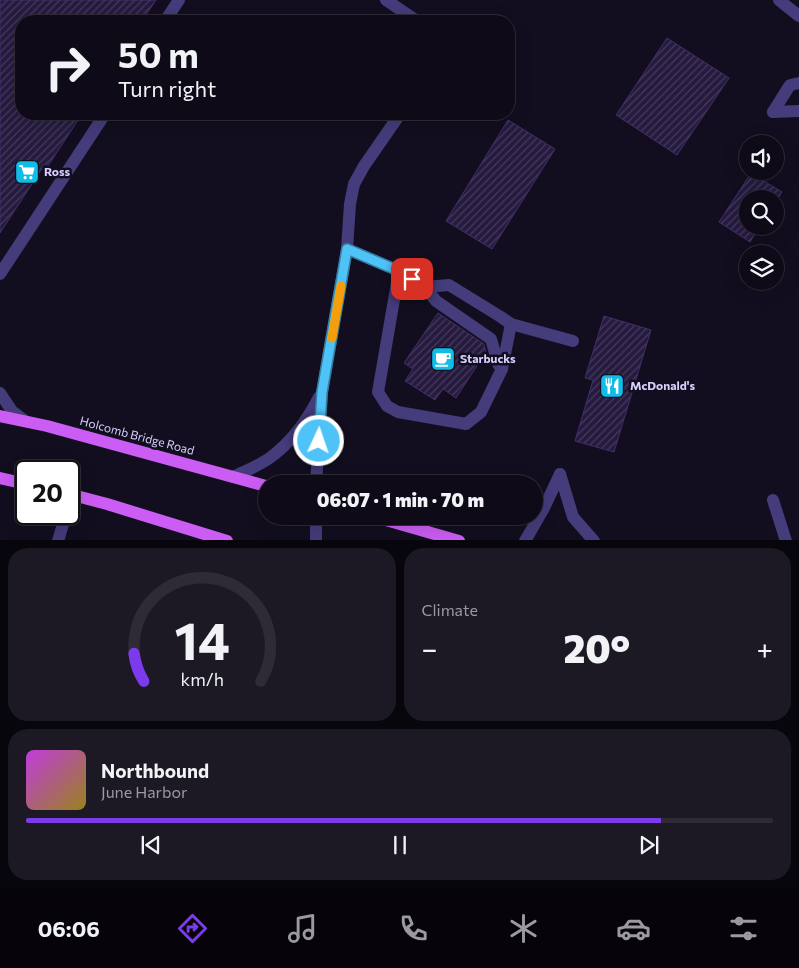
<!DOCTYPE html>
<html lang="en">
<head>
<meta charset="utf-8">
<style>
	body { margin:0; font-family:Commissioner,sans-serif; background:#1c1824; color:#f1f3f6; height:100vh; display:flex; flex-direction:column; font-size:19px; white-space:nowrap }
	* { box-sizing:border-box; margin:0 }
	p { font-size:16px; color:#9b9aa1 }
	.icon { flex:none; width:28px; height:28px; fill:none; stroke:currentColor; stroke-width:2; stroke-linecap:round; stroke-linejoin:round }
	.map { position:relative; height:540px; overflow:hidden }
	.sheet { display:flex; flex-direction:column; gap:8px; padding:8px; background:#08060d; flex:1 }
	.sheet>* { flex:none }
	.banner { position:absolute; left:15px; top:15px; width:500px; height:105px; border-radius:20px; box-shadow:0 5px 20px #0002,0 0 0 1px #2e2b36; background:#0e0a17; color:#f1f3f6; overflow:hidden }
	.fabs { position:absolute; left:739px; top:135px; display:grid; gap:10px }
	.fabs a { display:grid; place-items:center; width:45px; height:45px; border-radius:50%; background:#0e0a17; box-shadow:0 5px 20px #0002,0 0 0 1px #2e2b36; font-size:25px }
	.speed { position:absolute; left:15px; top:460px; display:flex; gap:10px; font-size:25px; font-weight:700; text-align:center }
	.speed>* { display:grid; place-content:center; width:65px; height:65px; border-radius:50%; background:#0e0a17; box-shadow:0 5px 20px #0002,0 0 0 1px #2e2b36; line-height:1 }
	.speed .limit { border:2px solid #111; border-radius:8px; background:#fff; color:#111 }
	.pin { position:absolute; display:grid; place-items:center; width:42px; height:42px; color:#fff; margin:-21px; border-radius:10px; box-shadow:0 2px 8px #0006 }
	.me { position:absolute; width:55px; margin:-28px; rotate:3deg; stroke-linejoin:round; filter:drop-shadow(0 0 4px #0008) }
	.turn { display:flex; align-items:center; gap:18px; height:105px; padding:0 20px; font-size:22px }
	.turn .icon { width:65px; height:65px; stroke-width:2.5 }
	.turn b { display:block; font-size:35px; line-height:42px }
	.big { font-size:38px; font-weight:800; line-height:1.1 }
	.sheet .card { flex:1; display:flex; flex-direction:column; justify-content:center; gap:8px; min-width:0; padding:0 18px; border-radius:20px; background:#1c1824 }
	.sheet .dial { align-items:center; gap:0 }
	.dial svg { height:130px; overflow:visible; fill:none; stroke:#2e2b36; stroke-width:7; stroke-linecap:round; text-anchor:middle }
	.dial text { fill:#f1f3f6; stroke:none }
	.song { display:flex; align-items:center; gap:15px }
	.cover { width:60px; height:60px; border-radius:8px; background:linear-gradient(135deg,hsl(290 70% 55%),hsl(50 70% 35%)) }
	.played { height:5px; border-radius:2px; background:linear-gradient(90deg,#7c3aed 85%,#2e2b36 85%) }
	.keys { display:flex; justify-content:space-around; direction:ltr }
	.heat { display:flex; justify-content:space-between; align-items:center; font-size:28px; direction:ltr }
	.sheet .tiles { flex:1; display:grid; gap:8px; grid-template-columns:1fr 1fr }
	.card:last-child { grid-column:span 2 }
	.trip { position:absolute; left:258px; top:475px; width:285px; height:50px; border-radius:25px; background:#0e0a17; box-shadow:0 5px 20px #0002,0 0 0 1px #2e2b36; font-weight:800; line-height:50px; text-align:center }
	.tab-bar { display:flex; height:80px; justify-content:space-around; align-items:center; background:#060409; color:#9b9aa1 }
	.tab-bar .icon { width:35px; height:35px }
	.tab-bar .selected { color:#7c3aed }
	.tab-bar b { font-size:22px; color:#f1f3f6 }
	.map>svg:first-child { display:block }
	.building { fill:url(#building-hatch); stroke:#402f69 }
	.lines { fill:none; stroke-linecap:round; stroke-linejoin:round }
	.minor { stroke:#443c7b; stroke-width:12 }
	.major { stroke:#cb5df4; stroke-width:12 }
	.route-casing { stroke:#337fa1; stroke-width:12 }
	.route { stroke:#4fc3f7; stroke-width:9 }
	.slow { stroke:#f59e0b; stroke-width:9 }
	.labels { text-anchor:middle; stroke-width:5; stroke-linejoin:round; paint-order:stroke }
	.poi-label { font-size:12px; font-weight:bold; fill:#d8cffc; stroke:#120e1f; text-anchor:start }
	.street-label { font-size:12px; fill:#d8cffc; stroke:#120e1f }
</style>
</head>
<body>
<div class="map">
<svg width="799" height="541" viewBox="0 0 799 541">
	<defs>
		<pattern id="building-hatch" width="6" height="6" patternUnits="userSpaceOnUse" patternTransform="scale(1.25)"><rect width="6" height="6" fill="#261b3f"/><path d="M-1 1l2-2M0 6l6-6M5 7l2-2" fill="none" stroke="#453b5c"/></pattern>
	</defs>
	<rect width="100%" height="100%" fill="#120e1f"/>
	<g class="building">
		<path d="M 0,0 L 156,0 L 142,21 L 21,21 L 21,114 L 82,114 L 48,166 L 45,164 L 0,233 Z"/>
		<path d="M 667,38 L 729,78 L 677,155 L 616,115 Z"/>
		<path d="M 508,120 L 555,149 L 492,249 L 446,221 Z"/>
		<path d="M 751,173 L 782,192 L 775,203 L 775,199 L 748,199 L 748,226 L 760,226 L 750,242 L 719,222 Z"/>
		<path d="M 438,313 L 484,344 L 486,352 L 456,398 L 443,389 L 435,400 L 405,381 L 413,369 L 404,363 Z"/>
		<path d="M 604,316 L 651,330 L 614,452 L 575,441 L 593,380 L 585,378 Z"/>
	</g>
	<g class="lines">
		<g class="minor">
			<path d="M 386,0 L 417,21"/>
			<path d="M 779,0 L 799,16"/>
			<path d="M 165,21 L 179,0"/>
			<path d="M 773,112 L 790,85 L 799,83"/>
			<path d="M 773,112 L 799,111"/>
			<path d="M 347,249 L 399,271 L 425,287 L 436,301 L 491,339 L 498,364 L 502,369"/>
			<path d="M 399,271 L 378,392 L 387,406 L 398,412 L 466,424 L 481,412 L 502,369 L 511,324"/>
			<path d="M 0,274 L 105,114"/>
			<path d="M 425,287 L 449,285 L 501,317 L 511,324 L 573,341"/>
			<path d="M 0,393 L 12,411 L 25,421"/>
			<path d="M 560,474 L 573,517 L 594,541"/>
			<path d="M 233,477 C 245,471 259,466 271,457 C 291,442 308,419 319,397"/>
			<path d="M 316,484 L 322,393 L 347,249 L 350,204 L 354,184 L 364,166 L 400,114"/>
			<path d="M 773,500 L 786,541"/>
			<path d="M 316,516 L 316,541"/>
			<path d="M 58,541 L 66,514"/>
			<path d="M 525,541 L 544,508 L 560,474"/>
		</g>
		<g class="major">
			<path d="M 0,416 L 47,426 L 266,486"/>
			<path d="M 0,478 L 26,484"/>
			<path d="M 69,494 L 107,504 L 227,541"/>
			<path d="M 372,516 L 459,541"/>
		</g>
	</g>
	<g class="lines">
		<defs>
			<path id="route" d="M 319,441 L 322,392 L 347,249 L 399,271 L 412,279"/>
		</defs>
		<use href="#route" class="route-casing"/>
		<use href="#route" class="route"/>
		<path class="slow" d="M 332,338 L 341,286"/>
	</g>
	<defs>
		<symbol id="supermarket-square" viewBox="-11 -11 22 22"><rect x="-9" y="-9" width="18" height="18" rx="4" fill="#0fbde8" stroke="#120e1f"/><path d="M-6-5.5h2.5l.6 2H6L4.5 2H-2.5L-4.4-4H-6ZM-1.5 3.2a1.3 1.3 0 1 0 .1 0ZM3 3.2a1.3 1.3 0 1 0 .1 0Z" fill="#fff"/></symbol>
		<symbol id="cafe-square" viewBox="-11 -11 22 22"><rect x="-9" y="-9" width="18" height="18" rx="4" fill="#0fbde8" stroke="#120e1f"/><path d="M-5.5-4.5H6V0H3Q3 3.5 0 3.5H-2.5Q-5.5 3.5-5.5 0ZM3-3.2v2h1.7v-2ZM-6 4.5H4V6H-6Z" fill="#fff"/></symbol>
		<symbol id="restaurant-square" viewBox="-11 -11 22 22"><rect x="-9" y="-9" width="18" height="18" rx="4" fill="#0fbde8" stroke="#120e1f"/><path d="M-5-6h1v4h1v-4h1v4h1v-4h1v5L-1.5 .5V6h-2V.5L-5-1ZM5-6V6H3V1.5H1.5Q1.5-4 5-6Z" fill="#fff"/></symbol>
	</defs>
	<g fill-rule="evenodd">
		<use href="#supermarket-square" x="13" y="158" width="28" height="28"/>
		<use href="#cafe-square" x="429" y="345" width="28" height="28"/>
		<use href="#restaurant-square" x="598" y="372" width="28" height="28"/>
	</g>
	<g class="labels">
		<g class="poi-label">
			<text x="44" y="176">Ross</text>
			<text x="460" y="363">Starbucks</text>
			<text x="630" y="390">McDonald's</text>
		</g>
		<g class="street-label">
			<text transform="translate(137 436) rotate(15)" y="4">Holcomb Bridge Road</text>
		</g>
	</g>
</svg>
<div class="fabs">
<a><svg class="icon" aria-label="sound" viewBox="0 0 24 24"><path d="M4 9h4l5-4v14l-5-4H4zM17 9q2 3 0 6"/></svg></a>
<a><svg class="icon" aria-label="search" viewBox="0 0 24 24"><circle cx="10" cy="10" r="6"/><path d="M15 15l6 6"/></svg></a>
<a><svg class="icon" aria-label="layers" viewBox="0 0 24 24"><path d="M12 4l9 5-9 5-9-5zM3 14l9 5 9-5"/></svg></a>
</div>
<div class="speed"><div class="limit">20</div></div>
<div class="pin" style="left:412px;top:279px;background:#d93025"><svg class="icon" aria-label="arrive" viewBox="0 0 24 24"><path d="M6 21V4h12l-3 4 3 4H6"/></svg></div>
<svg class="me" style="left:319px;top:441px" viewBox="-20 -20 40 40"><circle r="17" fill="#4fc3f7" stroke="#fff" stroke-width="3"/><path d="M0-11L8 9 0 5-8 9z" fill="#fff"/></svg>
<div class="trip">06:07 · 1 min · 70 m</div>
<div class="banner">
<div class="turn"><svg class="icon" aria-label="right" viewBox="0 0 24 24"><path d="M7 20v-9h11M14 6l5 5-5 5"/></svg><div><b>50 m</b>Turn right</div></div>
</div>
</div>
<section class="sheet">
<div class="tiles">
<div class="card dial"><svg viewBox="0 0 100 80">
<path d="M14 69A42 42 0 1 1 86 69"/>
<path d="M14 69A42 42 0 0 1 8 52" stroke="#7c3aed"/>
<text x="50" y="56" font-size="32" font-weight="700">14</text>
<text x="50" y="72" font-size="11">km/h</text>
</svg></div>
<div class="card"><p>Climate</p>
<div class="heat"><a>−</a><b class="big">20°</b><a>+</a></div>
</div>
<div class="card">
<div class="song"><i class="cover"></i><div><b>Northbound</b><p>June Harbor</p></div></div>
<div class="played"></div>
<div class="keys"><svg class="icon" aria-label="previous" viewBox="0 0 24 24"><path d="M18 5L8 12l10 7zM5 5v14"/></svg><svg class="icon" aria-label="pause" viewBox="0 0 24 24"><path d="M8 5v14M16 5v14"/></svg><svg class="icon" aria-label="next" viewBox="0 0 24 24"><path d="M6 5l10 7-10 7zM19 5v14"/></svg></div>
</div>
</div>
</section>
<nav class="tab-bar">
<b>06:06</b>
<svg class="icon selected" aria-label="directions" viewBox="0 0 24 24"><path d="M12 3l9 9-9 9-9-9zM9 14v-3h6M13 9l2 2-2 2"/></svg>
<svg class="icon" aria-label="music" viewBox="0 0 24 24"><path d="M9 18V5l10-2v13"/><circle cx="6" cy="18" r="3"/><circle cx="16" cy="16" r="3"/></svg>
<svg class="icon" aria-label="phone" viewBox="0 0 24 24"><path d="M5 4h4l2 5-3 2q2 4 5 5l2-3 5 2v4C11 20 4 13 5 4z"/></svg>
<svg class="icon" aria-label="climate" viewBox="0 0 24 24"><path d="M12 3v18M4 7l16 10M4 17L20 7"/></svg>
<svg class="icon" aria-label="car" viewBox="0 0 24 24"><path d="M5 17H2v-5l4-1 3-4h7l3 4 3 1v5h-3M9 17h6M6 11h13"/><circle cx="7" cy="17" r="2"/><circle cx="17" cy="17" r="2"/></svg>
<svg class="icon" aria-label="filters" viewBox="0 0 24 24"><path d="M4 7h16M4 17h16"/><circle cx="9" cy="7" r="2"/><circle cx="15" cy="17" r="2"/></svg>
</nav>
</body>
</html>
